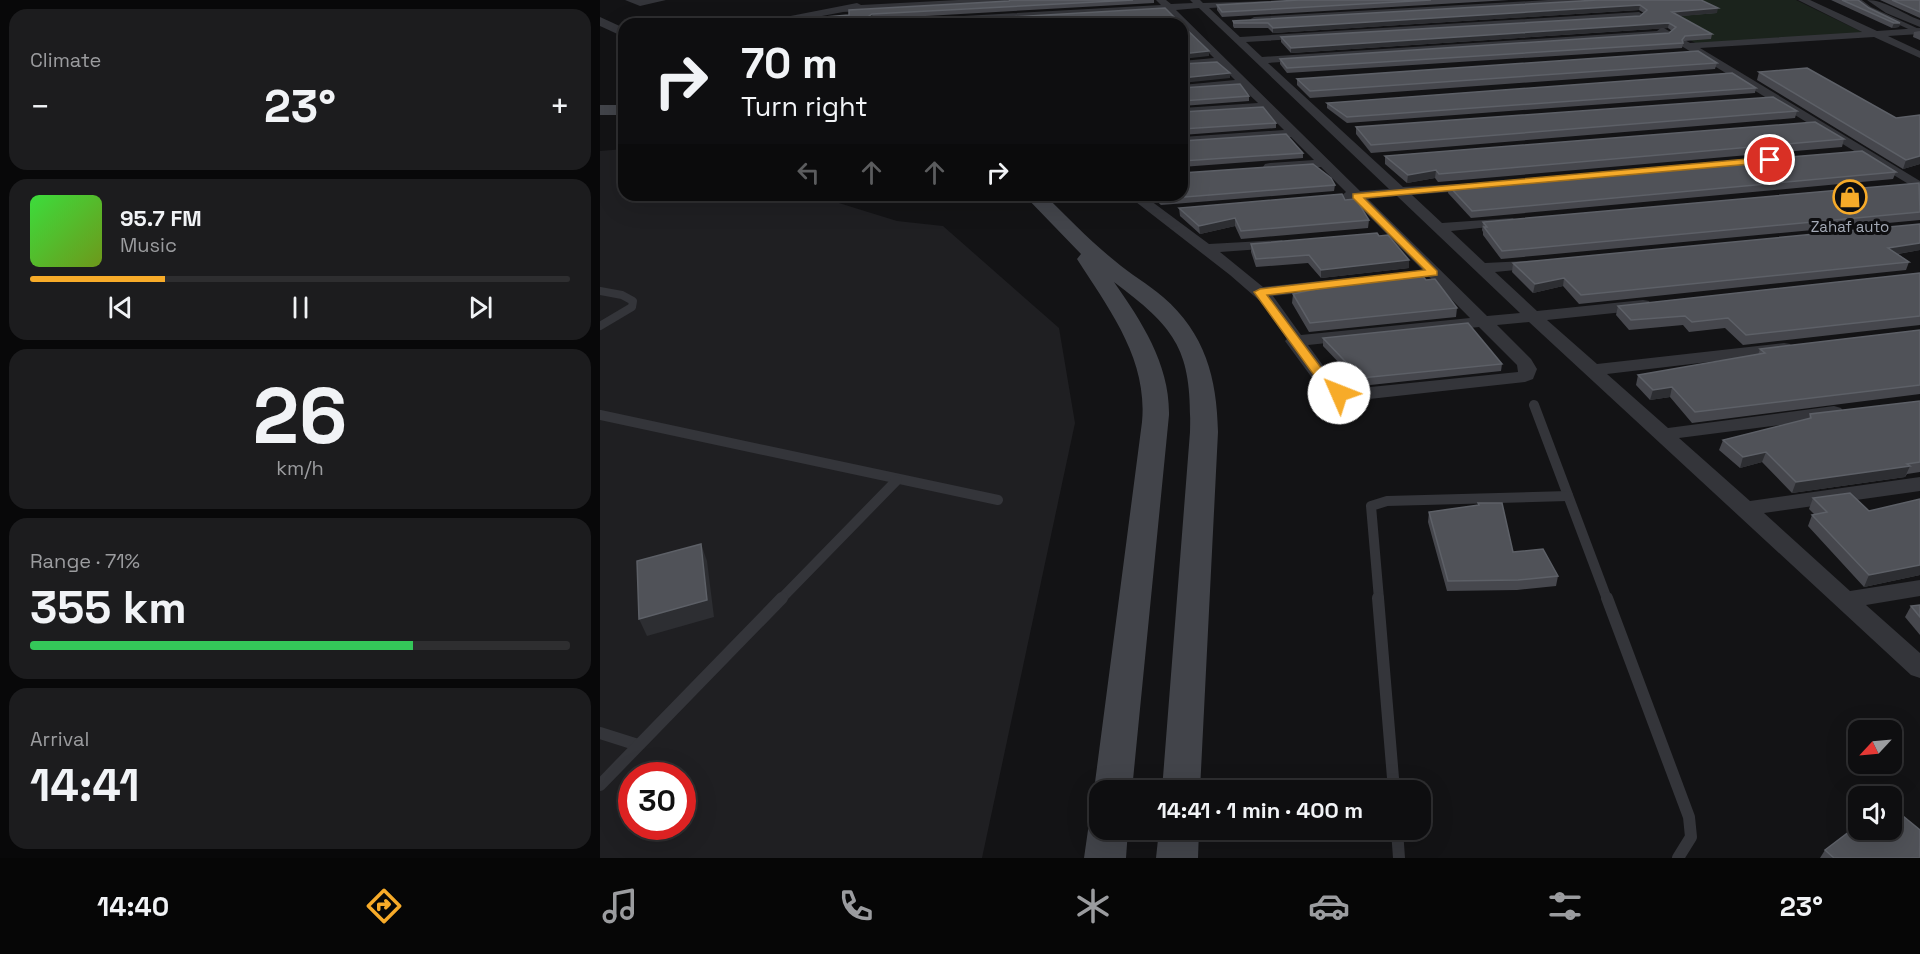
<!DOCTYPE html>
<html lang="en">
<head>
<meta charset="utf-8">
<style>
	body { margin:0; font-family:"Space Grotesk",sans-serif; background:#1c1c1e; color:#f1f3f6; height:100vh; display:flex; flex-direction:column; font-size:22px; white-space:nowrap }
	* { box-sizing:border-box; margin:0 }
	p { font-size:20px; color:#9b9c9f }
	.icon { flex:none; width:33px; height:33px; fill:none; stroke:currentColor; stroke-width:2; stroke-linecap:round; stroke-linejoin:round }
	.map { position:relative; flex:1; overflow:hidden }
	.drawer { display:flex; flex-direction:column; gap:9px; padding:9px; background:#080809; width:600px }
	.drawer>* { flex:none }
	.top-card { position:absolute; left:18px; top:18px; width:570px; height:183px; border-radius:18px; box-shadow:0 6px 24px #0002,0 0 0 2px #2e2e30; background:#0e0e10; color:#f1f3f6; overflow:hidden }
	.needle { width:39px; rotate:244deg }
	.tools { position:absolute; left:1248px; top:720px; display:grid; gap:12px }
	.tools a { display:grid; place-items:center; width:54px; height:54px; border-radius:12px; background:#0e0e10; box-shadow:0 6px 24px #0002,0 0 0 2px #2e2e30; font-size:30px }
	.speed { position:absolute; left:18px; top:762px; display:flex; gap:12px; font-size:30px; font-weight:700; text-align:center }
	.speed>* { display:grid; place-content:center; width:78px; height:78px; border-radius:50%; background:#0e0e10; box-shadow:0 6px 24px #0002,0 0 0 2px #2e2e30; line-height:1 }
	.speed .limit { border:9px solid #d22; background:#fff; color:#111 }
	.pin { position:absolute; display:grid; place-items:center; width:51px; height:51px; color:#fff; margin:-26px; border:3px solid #fff; border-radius:50%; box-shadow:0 2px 6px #0007 }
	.me { position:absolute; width:66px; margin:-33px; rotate:314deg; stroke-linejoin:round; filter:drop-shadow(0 0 4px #0008) }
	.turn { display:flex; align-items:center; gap:21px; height:126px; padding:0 24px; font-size:27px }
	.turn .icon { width:78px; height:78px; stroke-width:2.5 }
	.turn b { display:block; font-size:42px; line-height:51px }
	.lanes { display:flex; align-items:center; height:57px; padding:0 24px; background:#0003; justify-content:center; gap:30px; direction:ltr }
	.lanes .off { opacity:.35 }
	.big { font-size:45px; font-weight:700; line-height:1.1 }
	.drawer .card { flex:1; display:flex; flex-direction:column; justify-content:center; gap:9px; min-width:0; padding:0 21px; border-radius:18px; background:#1c1c1e }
	.drawer .dial { align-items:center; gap:0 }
	.dial b { font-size:78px; line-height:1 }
	.song { display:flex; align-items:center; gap:18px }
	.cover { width:72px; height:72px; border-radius:9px; background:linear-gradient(135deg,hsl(120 70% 55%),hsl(80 70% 35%)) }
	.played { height:6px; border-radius:3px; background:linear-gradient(90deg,#f7ab29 25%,#2e2e30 25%) }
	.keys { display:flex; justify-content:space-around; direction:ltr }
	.heat { display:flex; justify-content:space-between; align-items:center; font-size:33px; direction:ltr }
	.charge { height:9px; border-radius:4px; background:linear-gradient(90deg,#34c759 71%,#2e2e30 0) }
	.trip { position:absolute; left:489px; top:780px; width:342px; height:60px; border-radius:18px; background:#0e0e10; box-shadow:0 6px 24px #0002,0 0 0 2px #2e2e30; font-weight:700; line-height:60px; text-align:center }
	.tab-bar { display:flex; height:96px; justify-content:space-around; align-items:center; background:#060606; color:#9b9c9f }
	.tab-bar .icon { width:42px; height:42px }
	.tab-bar .active { color:#f7ab29 }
	.tab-bar b { font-size:27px; color:#f1f3f6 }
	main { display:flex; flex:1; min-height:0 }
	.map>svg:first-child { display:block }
	.built { fill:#1f1f22; fill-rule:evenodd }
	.green { fill:#1b231c }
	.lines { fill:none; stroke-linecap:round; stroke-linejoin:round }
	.service-far3 { stroke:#34353a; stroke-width:4.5 }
	.service-far2 { stroke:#34353a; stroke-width:8 }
	.service-far1 { stroke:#34353a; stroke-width:10 }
	.service { stroke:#34353a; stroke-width:12 }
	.minor { fill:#34353a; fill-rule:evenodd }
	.tertiary { fill:#34353a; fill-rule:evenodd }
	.secondary { fill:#42444a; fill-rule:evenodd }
	.wall { fill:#46474d }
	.shaded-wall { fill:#2d2e32 }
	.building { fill:#505258; stroke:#5d6067; stroke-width:1.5 }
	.route { fill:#f7ab29; stroke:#a16f1b; stroke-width:1.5 }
	.labels { text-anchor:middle; stroke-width:6; stroke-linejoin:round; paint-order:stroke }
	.far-poi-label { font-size:15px; fill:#a4aab6; stroke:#0e0e10 }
</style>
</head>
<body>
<main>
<section class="drawer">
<div class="card"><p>Climate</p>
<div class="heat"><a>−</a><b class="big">23°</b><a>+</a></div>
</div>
<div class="card">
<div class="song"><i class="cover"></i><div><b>95.7 FM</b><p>Music</p></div></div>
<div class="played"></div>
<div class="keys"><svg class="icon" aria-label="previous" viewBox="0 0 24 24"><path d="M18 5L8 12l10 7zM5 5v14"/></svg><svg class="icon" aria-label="pause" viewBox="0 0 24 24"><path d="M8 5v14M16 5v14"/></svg><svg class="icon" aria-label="next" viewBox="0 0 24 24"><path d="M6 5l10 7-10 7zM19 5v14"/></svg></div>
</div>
<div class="card dial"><b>26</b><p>km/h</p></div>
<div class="card"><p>Range · 71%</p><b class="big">355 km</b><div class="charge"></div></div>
<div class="card"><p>Arrival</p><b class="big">14:41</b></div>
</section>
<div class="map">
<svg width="1320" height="858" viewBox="0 0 1320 858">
	<rect width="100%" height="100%" fill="#131315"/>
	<path class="built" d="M 24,149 L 24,195 L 213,195 L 297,221 L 343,226 L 459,328 L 475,423 L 382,858 L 0,858 L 0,151 ZM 32,776 L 82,776 L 82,826 L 32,826 Z"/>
	<path class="green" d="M 1024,0 L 1196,0 L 1266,34 L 1097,44 Z"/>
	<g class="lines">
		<path class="service-far3" d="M 1258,0 L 1270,9 L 1318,31"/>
		<path class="service-far2" d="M 0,291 L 22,295 L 33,301 L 32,307 L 0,326"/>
		<g class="service-far1">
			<path d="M 934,405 L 1007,599"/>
			<path d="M 0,415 L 398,500"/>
			<path d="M 181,599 L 297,480"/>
			<path d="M 779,599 L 771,506 L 787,501 L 968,496"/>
		</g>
		<g class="service">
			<path d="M 778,598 L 794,790"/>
			<path d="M 1007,598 L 1089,817 L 1091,837 L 1078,858"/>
			<path d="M 0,733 L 38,745"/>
			<path d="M 0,785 L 182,598"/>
			<path d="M 797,830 L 799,858"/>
		</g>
		<g class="minor">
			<path d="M 25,0 L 66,0 L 40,6 Z"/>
			<path d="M 358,0 L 414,0 L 409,3 L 243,12 L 180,24 L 160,24 L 165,21 L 257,3 L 261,5 Z"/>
			<path d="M 556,0 L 566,0 L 571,4 L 593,3 L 590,0 L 600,0 L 603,3 L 703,0 L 698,3 L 609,8 L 640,37 L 1039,12 L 1044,15 L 1039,18 L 646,42 L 662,57 L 1057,31 L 1062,27 L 1090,43 L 1262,32 L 1198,0 L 1210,0 L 1277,31 L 1320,28 L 1320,34 L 1288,36 L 1320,51 L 1320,58 L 1274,37 L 1100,48 L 1320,181 L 1320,191 L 1065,36 L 668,63 L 803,187 L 879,183 L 881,186 L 874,190 L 812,195 L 842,223 L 913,218 L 915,221 L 913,224 L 908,225 L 851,231 L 885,263 L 943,260 L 946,263 L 938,268 L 895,272 L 937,311 L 1043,300 L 1049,301 L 1051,305 L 1043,310 L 947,320 L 997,364 L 1184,343 L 1190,344 L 1193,348 L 1190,352 L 1184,353 L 1007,374 L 1068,428 L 1234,406 L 1241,408 L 1244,412 L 1241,416 L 1234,418 L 1079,438 L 1150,501 L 1320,477 L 1320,491 L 1164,513 L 1250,591 L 1320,580 L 1320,596 L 1266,605 L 1320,653 L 1320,678 L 1311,675 L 929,322 L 897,325 L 931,359 L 937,369 L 933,379 L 925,382 L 751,401 L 732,397 L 721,390 L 685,341 L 687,339 L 661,302 L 630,275 L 527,195 L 543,195 L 609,244 L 682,240 L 685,243 L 677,248 L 620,252 L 663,287 L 756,277 L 762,279 L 764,282 L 762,285 L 756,287 L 673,296 L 701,335 L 870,318 L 753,200 L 743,199 L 741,196 L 746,192 L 721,167 L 665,170 L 663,167 L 665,164 L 670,163 L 714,160 L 691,137 L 582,145 L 582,137 L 684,130 L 664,110 L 582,116 L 582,108 L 658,103 L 641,87 L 582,91 L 582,85 L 635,80 L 619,64 L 582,67 L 582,61 L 614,58 L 566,10 L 325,24 L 268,24 L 273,21 L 561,5 ZM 599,8 L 789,189 L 760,191 L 576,10 ZM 797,196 L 920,313 L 887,316 L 768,199 ZM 879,327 L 917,365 L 918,372 L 751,389 L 735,382 L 708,345 Z"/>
			<path d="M 948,0 L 1001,0 L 996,3 L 654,23 L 649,20 L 654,17 Z"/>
			<path d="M 1267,0 C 1285,0 1303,14 1320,20 L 1320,27 L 1286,13 Z"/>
		</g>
		<path class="tertiary" d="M 0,17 L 24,28 L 24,37 L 0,26 Z"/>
		<g class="secondary">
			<rect x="0" y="105" width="24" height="10"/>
			<path d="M 424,195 L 445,195 C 468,218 490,241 515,261 C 530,274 548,284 563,297 C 605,333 617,378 618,432 L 600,790 L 562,790 L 590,432 C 592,351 578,330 514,282 C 542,322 570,365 569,415 L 532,790 L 500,790 L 500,802 L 494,790 L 542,422 C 548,359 509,309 477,259 L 481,254 Z"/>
			<path d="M 500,815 L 500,830 L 528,830 L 526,858 L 484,858 L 488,830 L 494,818 Z"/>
			<path d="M 559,830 L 599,830 L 598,858 L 556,858 Z"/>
		</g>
	</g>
	<g class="wall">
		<path d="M 410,0 L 554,0 L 554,3 L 273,19 L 268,22 L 581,24 L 198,24 L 249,15 L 409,1 Z"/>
		<path d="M 699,0 L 909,0 L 622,17 L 617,10 L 617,5 Z"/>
		<path d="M 1231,0 L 1258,0 L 1269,8 L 1300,23 L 1299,27 L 1292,28 Z"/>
		<path d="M 1280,0 L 1320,0 L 1320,18 Z"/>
		<path d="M 997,1 L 1117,13 L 1079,16 L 1112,34 L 1111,39 L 1084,41 L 1082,48 L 687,73 L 680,64 L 680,59 L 1069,33 L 1072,31 L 1068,28 L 691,53 L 681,42 L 681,37 L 1040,16 L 1044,13 L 1039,10 L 673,33 L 668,28 L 634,28 L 633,26 L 633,21 Z"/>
		<path d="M 1320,31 L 1320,40 L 1313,37 L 1314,32 Z"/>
		<path d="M 1117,63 L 1115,69 L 710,98 L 697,85 L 697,79 Z"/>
		<path d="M 1159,72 L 1296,118 L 1320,115 L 1320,164 L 1303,169 L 1157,80 Z"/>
		<path d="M 582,88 L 649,96 L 649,101 L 582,106 Z"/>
		<path d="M 1156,88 L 1155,93 L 747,123 L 727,108 L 727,103 Z"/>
		<path d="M 1197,111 L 1195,118 L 771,153 L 756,134 L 756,127 Z"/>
		<path d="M 582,112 L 676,123 L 676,128 L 582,135 Z"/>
		<path d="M 1244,139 L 1242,147 L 838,182 L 835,178 L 807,183 L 785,164 L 785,156 Z"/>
		<path d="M 582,141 L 703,153 L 703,158 L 582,167 Z"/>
		<path d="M 1296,172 L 1293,179 L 871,218 L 848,193 L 849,186 Z"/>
		<path d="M 1320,183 L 1320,220 L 901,259 L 883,235 L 883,232 L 882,230 L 883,222 Z"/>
		<path d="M 735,185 L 734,191 L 561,205 L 550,195 L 582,195 Z"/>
		<path d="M 745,200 L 769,220 L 768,228 L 641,239 L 635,226 L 600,234 L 580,216 L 579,208 Z"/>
		<path d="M 779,236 L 809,260 L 809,268 L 721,278 L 708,263 L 656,267 L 651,252 L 651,244 Z"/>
		<path d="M 1320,250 L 1298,254 L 1309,262 L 1306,270 L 979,304 L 963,286 L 933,293 L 912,272 L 913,263 Z"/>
		<path d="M 1320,273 L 1320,325 L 1143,345 L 1125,328 L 1089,332 L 1083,325 L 1029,330 L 1016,315 L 1018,306 Z"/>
		<path d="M 826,280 L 857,308 L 856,317 L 709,332 L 692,303 L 693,294 L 732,286 L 732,282 Z"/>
		<path d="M 1320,330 L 1320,394 L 1092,423 L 1070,397 L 1050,400 L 1036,385 L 1038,375 L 1158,355 L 1160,349 Z"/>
		<path d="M 723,338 L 902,364 L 901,371 L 761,386 L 723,346 Z"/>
		<path d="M 1320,401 L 1320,472 L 1307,474 L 1305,477 L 1192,493 L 1162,462 L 1140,468 L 1119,450 L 1123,440 L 1209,419 L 1210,414 Z"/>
		<path d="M 1213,498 L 1269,511 L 1320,499 L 1320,575 L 1264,587 L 1208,526 L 1212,515 L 1214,514 L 1209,509 Z"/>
		<path d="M 878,503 L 913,552 L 958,576 L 956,586 L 917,590 L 847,591 L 828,522 L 829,512 L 878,505 Z"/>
		<path d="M 1320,605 L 1320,635 L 1305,617 L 1311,606 Z"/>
		<path d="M 1225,850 L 1320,858 L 1220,858 Z"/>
	</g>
	<g class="shaded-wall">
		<path d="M 1040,5 L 1039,10 L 673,33 L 673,28 Z"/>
		<path d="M 1118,8 L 1117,13 L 1071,17 L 1072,12 Z"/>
		<path d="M 272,14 L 273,19 L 266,24 L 265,19 Z"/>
		<path d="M 1069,23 L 1068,28 L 691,53 L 691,48 Z"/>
		<path d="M 1294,23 L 1300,23 L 1299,27 L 1292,28 Z"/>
		<path d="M 609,51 L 609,56 L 582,59 L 582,54 Z"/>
		<path d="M 630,73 L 630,78 L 582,83 L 582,78 Z"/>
		<path d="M 1320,156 L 1320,164 L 1303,169 L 1306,160 Z"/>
		<path d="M 836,170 L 835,178 L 807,183 L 808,175 Z"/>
		<path d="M 635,218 L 635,226 L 600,234 L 599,226 Z"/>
		<path d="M 1320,243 L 1320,250 L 1285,256 L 1288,248 Z"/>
		<path d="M 809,260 L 809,268 L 721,278 L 721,270 Z"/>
		<path d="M 964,278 L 963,286 L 933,293 L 935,284 Z"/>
		<path d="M 1072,387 L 1070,397 L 1050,400 L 1053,390 Z"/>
		<path d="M 1166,452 L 1162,462 L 1140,468 L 1143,457 Z"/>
		<path d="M 1310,466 L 1305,477 L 1192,493 L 1196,482 Z"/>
		<path d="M 101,544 L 107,561 L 114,617 L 47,636 L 39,619 Z"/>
		<path d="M 1320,565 L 1320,575 L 1264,587 L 1269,575 Z"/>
	</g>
	<g class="building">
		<path d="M 410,0 L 533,0 L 272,14 L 265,19 L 267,22 L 324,22 L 565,8 L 581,24 L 198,24 L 200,19 L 249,15 L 249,10 L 409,1 Z"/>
		<path d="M 699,0 L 831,0 L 622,12 L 617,5 Z"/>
		<path d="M 998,0 L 1101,0 L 1118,8 L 1072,12 L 1112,34 L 1085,36 L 1082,40 L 1083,43 L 687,68 L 680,59 L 1069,33 L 1076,27 L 1069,23 L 691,48 L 681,37 L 1040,16 L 1047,10 L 1040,5 L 673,28 L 668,23 L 634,23 L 633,21 Z"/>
		<path d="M 1242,0 L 1258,0 L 1269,8 L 1300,23 L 1294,23 Z"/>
		<path d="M 1292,0 L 1320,0 L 1320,12 Z"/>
		<path d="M 582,25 L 609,51 L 582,54 Z"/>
		<path d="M 1098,51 L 1117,63 L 710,91 L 697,79 Z"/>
		<path d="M 617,62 L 630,73 L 582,78 L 582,64 Z"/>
		<path d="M 1207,68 L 1296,118 L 1320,115 L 1320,156 L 1306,160 L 1159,72 Z"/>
		<path d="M 1132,73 L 1156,88 L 747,117 L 727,103 Z"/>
		<path d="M 640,84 L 649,96 L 582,101 L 582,88 Z"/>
		<path d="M 1173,97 L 1197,111 L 771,145 L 756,127 Z"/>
		<path d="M 663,107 L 676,123 L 582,129 L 582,112 Z"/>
		<path d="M 1215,122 L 1244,139 L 839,174 L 836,170 L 808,175 L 785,156 Z"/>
		<path d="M 686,134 L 703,153 L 582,161 L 582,141 Z"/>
		<path d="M 1262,151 L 1296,172 L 872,211 L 849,186 Z"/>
		<path d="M 713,164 L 731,178 L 735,185 L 560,199 L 556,195 L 582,195 L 582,173 Z"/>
		<path d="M 1319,183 L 1320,212 L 902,251 L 884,227 L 887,227 L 883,222 Z"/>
		<path d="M 742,194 L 745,200 L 756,199 L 769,220 L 641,231 L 635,218 L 599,226 L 579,208 Z"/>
		<path d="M 1320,224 L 1320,243 L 1288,248 L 1309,262 L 981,295 L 964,278 L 935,284 L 913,263 Z"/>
		<path d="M 777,233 L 779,236 L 788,235 L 809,260 L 721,270 L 709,255 L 656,259 L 651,244 Z"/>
		<path d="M 820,273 L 826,280 L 835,279 L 857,308 L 710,323 L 693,294 L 735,285 L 732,282 Z"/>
		<path d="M 1320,273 L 1320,316 L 1146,335 L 1128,318 L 1092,322 L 1085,316 L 1031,320 L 1018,306 Z"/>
		<path d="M 868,323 L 902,364 L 761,378 L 723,338 Z"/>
		<path d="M 1320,330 L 1320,385 L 1095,412 L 1072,387 L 1053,390 L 1038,375 L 1165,353 L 1160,349 Z"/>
		<path d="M 1320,401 L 1320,462 L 1307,464 L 1310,466 L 1196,482 L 1166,452 L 1143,457 L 1123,440 L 1211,418 L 1210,414 Z"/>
		<path d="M 1250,493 L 1269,511 L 1320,499 L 1320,565 L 1269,575 L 1212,515 L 1227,512 L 1213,498 Z"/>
		<path d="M 878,503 L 902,503 L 913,552 L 943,549 L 958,576 L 918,580 L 848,581 L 829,512 L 879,505 Z"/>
		<path d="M 101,544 L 107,600 L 39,619 L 37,561 Z"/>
		<path d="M 1320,605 L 1320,617 L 1311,606 Z"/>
		<path d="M 1292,807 L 1320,830 L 1320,858 L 1234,858 L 1225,850 L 1258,825 L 1258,830 L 1292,830 Z"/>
	</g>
	<path class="route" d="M 1170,157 L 1174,160 L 1173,162 L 764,198 L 837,271 L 837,275 L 667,295 L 733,384 L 746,393 L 744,396 L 734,396 L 724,389 L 654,292 L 660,289 L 825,270 L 753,198 L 753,194 Z"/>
	<defs>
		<symbol id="shop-ring" viewBox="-11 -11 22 22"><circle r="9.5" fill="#0e0e10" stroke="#f7ab29" stroke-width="1.5"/><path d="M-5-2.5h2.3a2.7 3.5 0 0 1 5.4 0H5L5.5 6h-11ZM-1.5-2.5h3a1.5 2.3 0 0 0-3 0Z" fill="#f7ab29"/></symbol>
	</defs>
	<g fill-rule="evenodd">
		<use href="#shop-ring" x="1231" y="178" width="38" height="38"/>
	</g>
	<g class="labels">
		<g class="far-poi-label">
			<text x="1250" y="232">Zahaf auto</text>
		</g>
	</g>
</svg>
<div class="tools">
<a><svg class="needle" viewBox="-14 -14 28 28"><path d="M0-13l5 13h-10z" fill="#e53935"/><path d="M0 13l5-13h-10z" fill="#9b9c9f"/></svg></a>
<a><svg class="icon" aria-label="sound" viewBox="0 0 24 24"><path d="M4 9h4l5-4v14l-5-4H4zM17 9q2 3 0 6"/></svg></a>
</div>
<div class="speed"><div class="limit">30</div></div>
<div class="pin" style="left:1170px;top:160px;background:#d93025"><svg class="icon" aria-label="arrive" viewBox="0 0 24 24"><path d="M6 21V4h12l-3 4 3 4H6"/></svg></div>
<svg class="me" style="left:739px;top:393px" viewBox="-20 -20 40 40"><circle r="19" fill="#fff"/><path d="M0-13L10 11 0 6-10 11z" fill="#f7ab29"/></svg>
<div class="trip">14:41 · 1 min · 400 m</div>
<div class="top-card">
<div class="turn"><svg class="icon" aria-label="right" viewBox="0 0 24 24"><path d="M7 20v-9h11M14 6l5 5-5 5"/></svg><div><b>70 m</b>Turn right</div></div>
<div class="lanes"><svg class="icon off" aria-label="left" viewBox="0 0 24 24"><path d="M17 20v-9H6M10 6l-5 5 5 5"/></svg><svg class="icon off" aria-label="ahead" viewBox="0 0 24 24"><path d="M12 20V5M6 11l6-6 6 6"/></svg><svg class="icon off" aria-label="ahead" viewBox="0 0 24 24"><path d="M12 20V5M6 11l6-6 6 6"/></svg><svg class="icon" aria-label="right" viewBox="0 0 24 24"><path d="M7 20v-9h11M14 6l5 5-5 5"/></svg></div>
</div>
</div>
</main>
<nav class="tab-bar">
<b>14:40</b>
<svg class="icon active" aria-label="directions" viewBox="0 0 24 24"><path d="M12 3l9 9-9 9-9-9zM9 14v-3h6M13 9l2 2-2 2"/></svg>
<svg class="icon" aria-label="music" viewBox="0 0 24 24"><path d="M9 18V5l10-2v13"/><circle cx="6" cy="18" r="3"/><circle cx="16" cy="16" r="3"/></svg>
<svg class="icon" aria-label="phone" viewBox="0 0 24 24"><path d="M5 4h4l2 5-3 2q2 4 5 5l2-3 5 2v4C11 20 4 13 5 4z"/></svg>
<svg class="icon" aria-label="climate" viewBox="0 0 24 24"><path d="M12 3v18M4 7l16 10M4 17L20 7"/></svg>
<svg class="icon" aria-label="car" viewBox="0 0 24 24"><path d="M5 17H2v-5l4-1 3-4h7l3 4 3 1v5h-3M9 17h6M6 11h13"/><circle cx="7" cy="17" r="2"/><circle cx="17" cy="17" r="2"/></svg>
<svg class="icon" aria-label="filters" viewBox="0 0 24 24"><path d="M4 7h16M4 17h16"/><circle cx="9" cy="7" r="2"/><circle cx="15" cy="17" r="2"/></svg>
<b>23°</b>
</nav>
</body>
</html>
